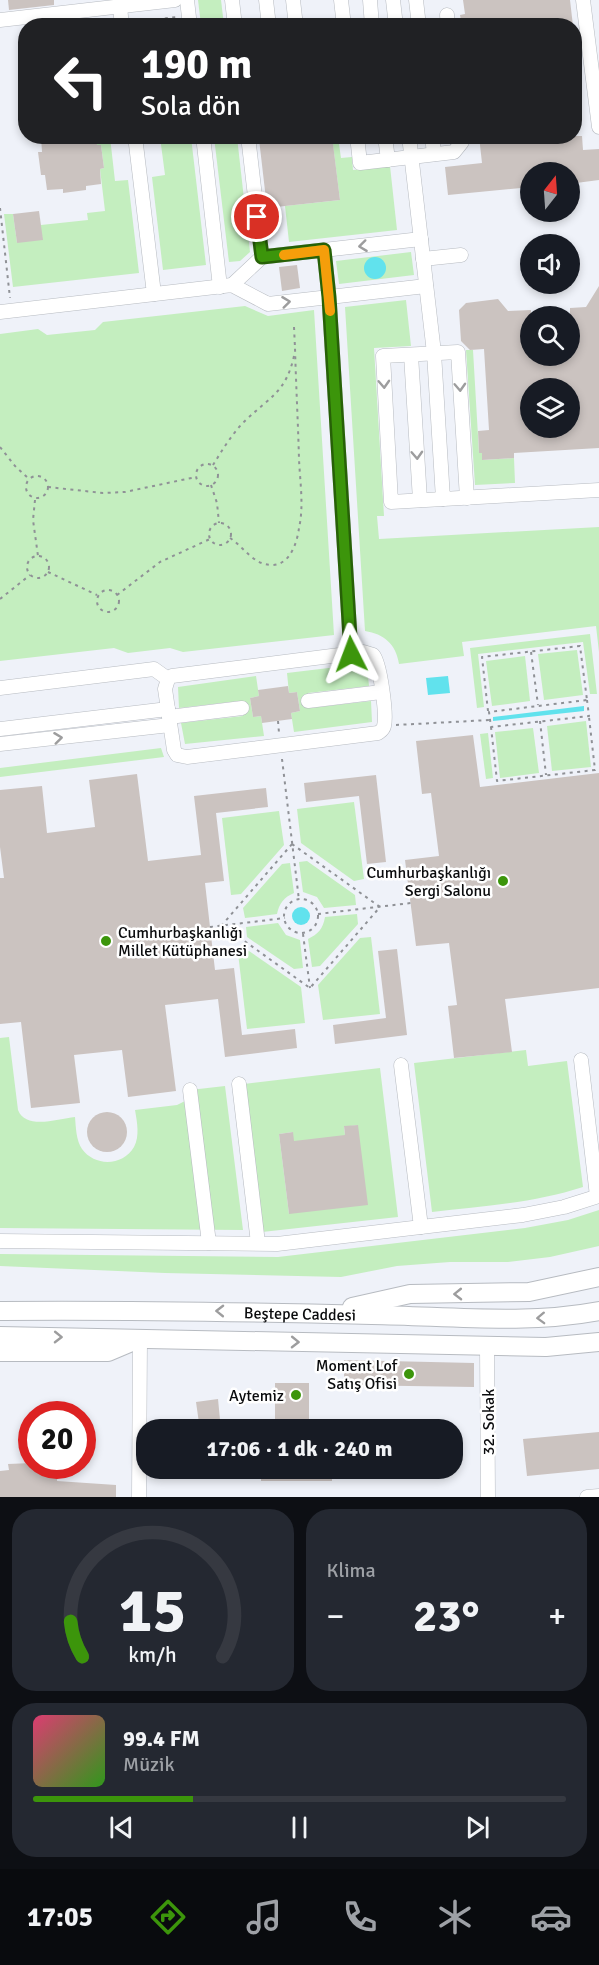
<!DOCTYPE html>
<html lang="tr">
<head>
<meta charset="utf-8">
<style>
	body { margin:0; font-family:Signika,sans-serif; background:#242831; color:#f1f3f6; height:100vh; display:flex; flex-direction:column; font-size:22px; white-space:nowrap }
	* { box-sizing:border-box; margin:0 }
	p { font-size:20px; color:#9ea1a6 }
	.icon { flex:none; width:33px; height:33px; fill:none; stroke:currentColor; stroke-width:2; stroke-linecap:round; stroke-linejoin:round }
	.map { position:relative; height:1497px; overflow:hidden }
	.drawer { display:flex; flex-direction:column; gap:12px; padding:12px; background:#0d0f14; flex:1 }
	.drawer>* { flex:none }
	.hud { position:absolute; left:18px; top:18px; width:564px; height:126px; border-radius:24px; box-shadow:0 3px 9px #0003; background:#202124; color:#fff; overflow:hidden }
	.needle { width:39px; rotate:17deg }
	.fabs { position:absolute; left:520px; top:162px; display:grid; gap:12px }
	.fabs a { display:grid; place-items:center; width:60px; height:60px; border-radius:50%; background:#171b24; box-shadow:0 3px 9px #0003; font-size:30px }
	.speed { position:absolute; left:18px; top:1401px; display:flex; gap:12px; font-size:30px; font-weight:700; text-align:center }
	.speed>* { display:grid; place-content:center; width:78px; height:78px; border-radius:50%; background:#171b24; box-shadow:0 3px 9px #0003; line-height:1 }
	.speed .limit { border:9px solid #d22; background:#fff; color:#111 }
	.pin { position:absolute; display:grid; place-items:center; width:51px; height:51px; color:#fff; margin:-26px; border:3px solid #fff; border-radius:50%; box-shadow:0 2px 6px #0007 }
	.me { position:absolute; width:66px; margin:-33px; rotate:357deg; stroke-linejoin:round; filter:drop-shadow(0 0 4px #0008) }
	.turn { display:flex; align-items:center; gap:21px; height:126px; padding:0 24px; font-size:27px }
	.turn .icon { width:78px; height:78px; stroke-width:2.5 }
	.turn b { display:block; font-size:42px; line-height:51px }
	.big { font-size:45px; font-weight:700; line-height:1.1 }
	.drawer .tile { flex:1; display:flex; flex-direction:column; justify-content:center; gap:9px; min-width:0; padding:0 21px; border-radius:24px; background:#242831 }
	.drawer .dial { align-items:center; gap:0 }
	.dial svg { height:156px; overflow:visible; fill:none; stroke:#363941; stroke-width:7; stroke-linecap:round; text-anchor:middle }
	.dial text { fill:#f1f3f6; stroke:none }
	.song { display:flex; align-items:center; gap:18px }
	.cover { width:72px; height:72px; border-radius:9px; background:linear-gradient(135deg,hsl(340 70% 55%),hsl(110 70% 35%)) }
	.played { height:6px; border-radius:3px; background:linear-gradient(90deg,#3c950b 30%,#363941 30%) }
	.keys { display:flex; justify-content:space-around; direction:ltr }
	.heat { display:flex; justify-content:space-between; align-items:center; font-size:33px; direction:ltr }
	.drawer .tiles { flex:1; display:grid; gap:12px; grid-template-columns:1fr 1fr }
	.tile:last-child { grid-column:span 2 }
	.trip { position:absolute; left:136px; top:1419px; width:327px; height:60px; border-radius:24px; background:#171b24; box-shadow:0 3px 9px #0003; font-weight:700; line-height:60px; text-align:center }
	.dock { display:flex; height:96px; justify-content:space-around; align-items:center; background:#090b0e; color:#9ea1a6 }
	.dock .icon { width:42px; height:42px }
	.dock .active { color:#3c950b }
	.dock b { font-size:27px; color:#f1f3f6 }
	.map>svg:first-child { display:block }
	.green { fill:#c4eebf; fill-rule:evenodd }
	.water { fill:#61e2ed }
	.building { fill:#cbc3c0; fill-rule:evenodd }
	.lines { fill:none; stroke-linecap:round; stroke-linejoin:round }
	.minor-casing { stroke:#b7bbc1; stroke-width:15 }
	.major-casing { stroke:#b7bbc1; stroke-width:20 }
	.path { stroke:#8f9196; stroke-width:2; stroke-dasharray:3 4.5; stroke-linecap:butt }
	.minor { stroke:#fff; stroke-width:14 }
	.major { stroke:#fff; stroke-width:18 }
	.oneway { stroke:#9d9d9e }
	.route-casing { stroke:#276107; stroke-width:15 }
	.route { stroke:#3c950b; stroke-width:10 }
	.slow { stroke:#f59e0b; stroke-width:10 }
	.poi-dot { fill:#3c950b; stroke:#fff; stroke-width:2 }
	.labels { text-anchor:middle; stroke-width:5; stroke-linejoin:round; paint-order:stroke }
	.poi-label { font-size:16px; fill:#0a0b0d; stroke:#fff; text-anchor:end }
	.street-label { font-size:16px; fill:#0a0b0d; stroke:#fff }
</style>
</head>
<body>
<div class="map">
<svg width="599" height="1497" viewBox="0 0 599 1497">
	<rect width="100%" height="100%" fill="#eff2f9"/>
	<g class="green">
		<path d="M 198,0 L 221,0 L 224,25 L 201,25 Z"/>
		<path d="M 96,137 L 110,137 L 115,181 L 128,180 L 139,273 L 13,287 L 4,214 L 13,214 L 17,243 L 41,225 L 88,220 L 87,213 L 105,211 L 100,169 L 104,168 L 101,145 L 97,145 Z"/>
		<path d="M 160,137 L 191,137 L 206,265 L 163,270 L 152,177 L 165,175 Z"/>
		<path d="M 214,137 L 237,137 L 250,252 L 240,261 L 229,262 Z"/>
		<path d="M 332,137 L 338,137 L 341,158 L 352,157 L 353,170 L 390,166 L 397,230 L 289,242 L 285,206 L 340,200 Z"/>
		<path d="M 411,252 L 414,275 L 339,284 L 336,261 Z"/>
		<path d="M 406,300 L 411,346 L 374,348 L 384,516 L 377,516 L 379,539 L 599,527 L 599,652 L 596,626 L 462,642 L 464,656 L 399,664 C 396,644 384,634 365,631 L 345,307 Z"/>
		<path d="M 245,306 L 268,316 L 314,310 L 334,635 L 183,652 L 170,648 L 128,653 L 114,648 L 0,661 L 0,334 L 38,329 L 47,335 L 95,330 L 103,322 Z"/>
		<path d="M 466,350 L 473,350 L 479,453 L 482,453 L 483,460 L 514,458 L 515,483 L 475,485 Z"/>
		<path d="M 590,634 L 597,694 L 590,694 L 583,642 L 478,654 L 484,707 L 477,708 L 470,648 Z"/>
		<path d="M 577,650 L 583,695 L 544,700 L 538,654 Z"/>
		<path d="M 525,656 L 530,701 L 492,706 L 486,661 Z"/>
		<path d="M 362,664 L 367,667 L 369,686 L 308,693 L 309,708 L 371,701 L 372,722 L 294,732 L 291,713 L 300,711 L 297,692 L 289,693 L 287,673 Z"/>
		<path d="M 256,676 L 259,696 L 250,698 L 253,717 L 261,716 L 264,736 L 185,744 L 181,723 L 243,716 L 240,701 L 179,708 L 178,687 Z"/>
		<path d="M 586,721 L 591,767 L 552,771 L 547,726 Z"/>
		<path d="M 533,728 L 539,773 L 500,778 L 495,732 Z"/>
		<path d="M 488,733 L 493,778 L 486,779 L 480,734 Z"/>
		<path d="M 161,748 L 164,757 L 0,777 L 0,768 Z"/>
		<path d="M 354,802 L 364,879 L 354,881 L 301,843 L 297,809 Z"/>
		<path d="M 279,811 L 284,845 L 241,894 L 231,895 L 222,818 Z"/>
		<path d="M 307,861 L 355,895 L 356,905 L 324,908 L 317,897 L 303,892 L 299,862 Z"/>
		<path d="M 290,863 L 294,893 C 284,897 279,904 277,914 L 245,918 L 243,908 L 282,864 Z"/>
		<path d="M 357,914 L 358,924 L 320,966 L 312,967 L 308,939 C 318,934 323,929 325,917 Z"/>
		<path d="M 278,923 L 286,935 L 300,940 L 303,968 L 294,969 L 247,937 L 246,927 Z"/>
		<path d="M 371,937 L 380,1014 L 323,1020 L 318,985 L 360,938 Z"/>
		<path d="M 249,951 L 301,987 L 305,1023 L 247,1029 L 238,953 Z"/>
		<path d="M 9,1037 L 18,1110 C 26,1130 57,1119 75,1117 C 76,1128 76,1140 82,1149 C 95,1167 123,1166 134,1147 C 140,1136 137,1122 135,1110 L 177,1105 L 187,1100 L 190,1090 L 225,1086 L 243,1230 L 0,1228 L 0,1038 Z"/>
		<path d="M 526,1050 L 528,1066 L 567,1061 L 583,1187 C 534,1203 483,1206 432,1212 L 414,1063 Z"/>
		<path d="M 380,1068 L 398,1217 L 262,1232 L 244,1084 ZM 357,1125 L 358,1125 L 354,1206 L 344,1127 ZM 293,1132 L 289,1214 L 279,1134 Z"/>
		<path d="M 599,1210 L 599,1246 L 550,1257 L 508,1262 L 450,1262 L 397,1266 L 341,1277 L 165,1273 L 0,1266 L 0,1254 L 278,1257 L 525,1228 L 568,1220 Z"/>
	</g>
	<g class="water">
		<circle cx="375" cy="268" r="11"/>
		<path d="M 448,676 L 450,693 L 428,695 L 426,678 Z"/>
		<path d="M 584,706 L 584,711 L 493,721 L 493,717 Z"/>
		<circle cx="301" cy="916" r="9"/>
	</g>
	<g class="building">
		<path d="M 8,0 L 54,0 L 54,5 L 9,10 Z"/>
		<path d="M 463,0 L 570,0 L 573,26 L 462,26 L 460,15 L 465,14 Z"/>
		<path d="M 41,136 L 96,136 L 97,145 L 101,145 L 104,168 L 100,169 L 101,184 L 86,186 L 86,190 L 63,193 L 63,189 L 47,190 L 45,175 L 41,175 L 38,152 L 42,152 Z"/>
		<path d="M 267,136 L 332,136 L 340,200 L 267,208 L 259,139 L 267,138 Z"/>
		<path d="M 479,136 L 582,136 L 583,150 L 599,149 L 599,180 L 576,183 L 576,180 L 570,181 L 570,172 L 531,172 L 531,187 L 448,195 L 445,167 L 482,163 Z"/>
		<path d="M 39,211 L 43,240 L 17,243 L 13,214 Z"/>
		<path d="M 297,265 L 300,288 L 282,291 L 279,267 Z"/>
		<path d="M 599,286 L 599,448 L 514,453 L 514,458 L 482,460 L 482,453 L 479,453 L 478,431 L 489,430 L 484,349 L 470,350 L 461,341 L 459,310 L 466,303 L 498,299 L 508,311 L 531,310 L 531,356 L 570,356 L 570,308 L 586,307 ZM 531,388 L 570,388 L 570,428 L 531,428 Z"/>
		<path d="M 288,686 L 289,693 L 297,692 L 300,711 L 291,713 L 292,719 L 262,723 L 261,716 L 253,717 L 250,698 L 259,696 L 258,690 Z"/>
		<path d="M 473,735 L 480,787 L 599,773 L 599,988 L 505,999 L 512,1052 L 454,1058 L 448,1006 L 457,1005 L 449,943 L 416,946 L 405,860 L 439,856 L 431,793 L 422,794 L 416,741 Z"/>
		<path d="M 137,774 L 148,861 L 201,855 L 194,796 L 266,788 L 268,807 L 216,813 L 224,881 L 205,883 L 210,927 L 215,970 L 234,968 L 242,1035 L 295,1029 L 297,1048 L 225,1057 L 218,999 L 165,1005 L 176,1091 L 128,1097 L 122,1050 L 74,1055 L 80,1103 L 31,1108 L 21,1022 L 0,1024 L 0,878 L 4,878 L 0,847 L 0,790 L 42,786 L 47,833 L 95,827 L 89,780 Z"/>
		<path d="M 376,775 L 386,862 L 367,864 L 359,796 L 306,802 L 304,783 Z"/>
		<path d="M 397,949 L 407,1035 L 335,1044 L 333,1025 L 386,1018 L 378,951 Z"/>
		<circle cx="107" cy="1132" r="20"/>
		<path d="M 358,1125 L 368,1205 L 289,1214 L 279,1134 L 293,1132 L 294,1141 L 345,1135 L 344,1126 Z"/>
		<path d="M 344,1360 L 474,1363 L 474,1387 L 344,1385 Z"/>
		<rect x="275" y="1383" width="34" height="47"/>
		<path d="M 218,1399 L 221,1430 L 200,1430 L 196,1402 Z"/>
		<path d="M 599,1432 L 599,1469 L 527,1476 L 523,1439 Z"/>
		<path d="M 32,1463 L 32,1466 L 58,1466 L 57,1481 L 116,1485 L 116,1497 L 0,1497 L 0,1471 L 9,1470 L 8,1464 Z"/>
		<rect x="261" y="1468" width="71" height="13"/>
	</g>
	<g class="lines">
		<defs>
			<g id="minor">
				<path d="M 187,0 L 190,26"/>
				<path d="M 232,0 L 235,26"/>
				<path d="M 266,0 L 269,26"/>
				<path d="M 293,0 L 296,26"/>
				<path d="M 341,0 L 344,26"/>
				<path d="M 370,0 L 372,26"/>
				<path d="M 393,0 L 396,26"/>
				<path d="M 416,0 L 419,26"/>
				<path d="M 583,0 L 599,127"/>
				<path d="M 120,7 L 122,26"/>
				<path d="M 447,15 L 448,26"/>
				<path d="M 0,20 L 175,0"/>
				<path d="M 135,136 L 154,294"/>
				<path d="M 203,136 L 220,287"/>
				<path d="M 248,136 L 262,257"/>
				<path d="M 357,136 L 360,163 L 454,152 L 462,142 L 462,136"/>
				<path d="M 385,136 L 388,160"/>
				<path d="M 409,136 L 434,353 L 443,499 L 599,490"/>
				<path d="M 432,136 L 434,154"/>
				<path d="M 324,250 L 329,297 L 351,654"/>
				<path d="M 423,259 L 461,255"/>
				<path d="M 232,285 L 262,257 L 421,239"/>
				<path d="M 0,312 L 232,285 L 268,304 L 426,286"/>
				<path d="M 411,355 L 420,500"/>
				<path d="M 443,499 L 391,502 L 383,356 L 458,352 L 467,498"/>
				<path d="M 363,652 L 373,655 C 380,662 387,715 384,726 C 383,730 382,730 378,733 L 187,757 L 177,755 L 174,750 L 165,689 L 168,679 L 172,676 Z"/>
				<path d="M 0,688 L 154,669 L 168,679"/>
				<path d="M 308,701 L 381,692"/>
				<path d="M 169,717 L 242,708"/>
				<path d="M 0,729 L 168,709"/>
				<path d="M 0,744 L 170,725"/>
				<path d="M 581,1060 L 597,1196"/>
				<path d="M 401,1065 L 421,1227"/>
				<path d="M 239,1084 L 258,1243"/>
				<path d="M 190,1090 L 209,1243"/>
				<path d="M 0,1241 L 277,1244 L 523,1215 L 564,1207 L 599,1196"/>
				<path d="M 487,1346 L 488,1497"/>
				<path d="M 139,1497 L 140,1338"/>
				<path d="M 587,1497 L 599,1496"/>
			</g>
			<g id="major">
				<path d="M 352,1307 L 410,1294 L 529,1292 L 599,1277"/>
				<path id="s1" d="M 0,1311 C 124,1310 248,1312 372,1315 C 448,1316 525,1325 599,1311"/>
				<path d="M 0,1336 L 546,1347 L 599,1342"/>
				<path d="M 0,1352 L 108,1352 L 134,1341"/>
			</g>
		</defs>
		<use href="#minor" class="minor-casing"/>
		<use href="#major" class="major-casing"/>
		<g class="path">
			<path d="M 135,22 L 177,17"/>
			<path d="M 0,208 L 10,298"/>
			<path d="M 294,327 L 295,348"/>
			<path d="M 0,447 L 15,466 L 29,479"/>
			<circle cx="207" cy="475" r="11"/>
			<path d="M 213,465 C 223,449 233,432 247,419 C 270,397 286,392 294,356"/>
			<circle cx="37" cy="487" r="11"/>
			<path d="M 211,485 L 217,503 L 219,523"/>
			<path d="M 48,487 L 103,493 L 125,492 L 196,477"/>
			<path d="M 35,500 L 33,520 L 38,556"/>
			<circle cx="220" cy="534" r="11"/>
			<path d="M 230,538 C 244,547 253,565 272,565 C 290,565 297,543 299,528 C 304,506 300,482 299,459 C 298,422 296,385 295,348"/>
			<circle cx="38" cy="567" r="11"/>
			<path d="M 48,572 L 97,595"/>
			<circle cx="108" cy="601" r="11"/>
			<path d="M 117,595 L 160,562 L 210,539"/>
			<path d="M 0,599 L 30,575"/>
			<path d="M 531,652 L 538,705"/>
			<path d="M 587,700 L 589,716 L 491,727 L 489,712 Z"/>
			<path d="M 488,711 L 482,657 L 580,646 L 587,700"/>
			<path d="M 278,721 L 279,733"/>
			<path d="M 540,721 L 546,775"/>
			<path d="M 396,725 L 490,720"/>
			<path d="M 491,727 L 497,781 L 595,770 L 589,717"/>
			<path d="M 282,759 L 299,900"/>
			<path d="M 292,844 L 380,907 L 310,988 L 222,925 Z"/>
			<circle cx="301" cy="916" r="17"/>
			<path d="M 318,914 L 411,903"/>
			<path d="M 210,927 L 285,918"/>
			<path d="M 303,934 L 310,988"/>
		</g>
		<use href="#minor" class="minor"/>
		<use href="#major" class="major"/>
	</g>
	<defs><path id="oneway-chevron" d="M-2-3.5L2.5 0L-2 3.5" fill="none" stroke-width="1.6" stroke-linecap="round" stroke-linejoin="round" transform="scale(1.5)"/></defs>
	<g class="oneway">
		<use href="#oneway-chevron" transform="translate(363 246) rotate(173)"/>
		<use href="#oneway-chevron" transform="translate(286 302) rotate(-7)"/>
		<use href="#oneway-chevron" transform="translate(384 384) rotate(87)"/>
		<use href="#oneway-chevron" transform="translate(460 387) rotate(87)"/>
		<use href="#oneway-chevron" transform="translate(417 455) rotate(87)"/>
		<use href="#oneway-chevron" transform="translate(58 738) rotate(-7)"/>
		<use href="#oneway-chevron" transform="translate(458 1294) rotate(179)"/>
		<use href="#oneway-chevron" transform="translate(220 1311) rotate(-179)"/>
		<use href="#oneway-chevron" transform="translate(541 1318) rotate(178)"/>
		<use href="#oneway-chevron" transform="translate(58 1337) rotate(1)"/>
		<use href="#oneway-chevron" transform="translate(295 1342) rotate(1)"/>
	</g>
	<g class="lines">
		<defs>
			<path id="route" d="M 257,217 L 262,257 L 324,250 L 329,297 L 351,654"/>
		</defs>
		<use href="#route" class="route-casing"/>
		<use href="#route" class="route"/>
		<path class="slow" d="M 284,255 L 324,250 L 330,311"/>
	</g>
	<g class="poi-dot">
		<circle cx="503" cy="881" r="6"/>
		<circle cx="106" cy="941" r="6"/>
		<circle cx="409" cy="1374" r="6"/>
		<circle cx="296" cy="1395" r="6"/>
	</g>
	<g class="labels">
		<g class="poi-label">
			<text x="491" y="878">Cumhurbaşkanlığı<tspan x="491" dy="18">Sergi Salonu</tspan></text>
			<text x="118" y="938" text-anchor="start">Cumhurbaşkanlığı<tspan x="118" dy="18">Millet Kütüphanesi</tspan></text>
			<text x="397" y="1371">Moment Lof<tspan x="397" dy="18">Satış Ofisi</tspan></text>
			<text x="284" y="1401">Aytemiz</text>
		</g>
		<g class="street-label">
			<text dy="6" stroke="none"><textPath href="#s1" startOffset="300">Beştepe Caddesi</textPath></text>
			<text transform="translate(488 1422) rotate(-90)" y="6">32. Sokak</text>
		</g>
	</g>
</svg>
<div class="fabs">
<a><svg class="needle" viewBox="-14 -14 28 28"><path d="M0-13l5 13h-10z" fill="#e53935"/><path d="M0 13l5-13h-10z" fill="#9ea1a6"/></svg></a>
<a><svg class="icon" aria-label="sound" viewBox="0 0 24 24"><path d="M4 9h4l5-4v14l-5-4H4zM17 9q2 3 0 6"/></svg></a>
<a><svg class="icon" aria-label="search" viewBox="0 0 24 24"><circle cx="10" cy="10" r="6"/><path d="M15 15l6 6"/></svg></a>
<a><svg class="icon" aria-label="layers" viewBox="0 0 24 24"><path d="M12 4l9 5-9 5-9-5zM3 14l9 5 9-5"/></svg></a>
</div>
<div class="speed"><div class="limit">20</div></div>
<div class="pin" style="left:257px;top:217px;background:#d93025"><svg class="icon" aria-label="arrive" viewBox="0 0 24 24"><path d="M6 21V4h12l-3 4 3 4H6"/></svg></div>
<svg class="me" style="left:351px;top:654px" viewBox="-20 -20 40 40"><path d="M0-17L14 15 0 8-14 15z" fill="#3c950b" stroke="#fff" stroke-width="4"/></svg>
<div class="trip">17:06 · 1 dk · 240 m</div>
<div class="hud">
<div class="turn"><svg class="icon" aria-label="left" viewBox="0 0 24 24"><path d="M17 20v-9H6M10 6l-5 5 5 5"/></svg><div><b>190 m</b>Sola dön</div></div>
</div>
</div>
<section class="drawer">
<div class="tiles">
<div class="tile dial"><svg viewBox="0 0 100 80">
<path d="M14 69A42 42 0 1 1 86 69"/>
<path d="M14 69A42 42 0 0 1 8 51" stroke="#3c950b"/>
<text x="50" y="56" font-size="32" font-weight="700">15</text>
<text x="50" y="72" font-size="11">km/h</text>
</svg></div>
<div class="tile"><p>Klima</p>
<div class="heat"><a>−</a><b class="big">23°</b><a>+</a></div>
</div>
<div class="tile">
<div class="song"><i class="cover"></i><div><b>99.4 FM</b><p>Müzik</p></div></div>
<div class="played"></div>
<div class="keys"><svg class="icon" aria-label="previous" viewBox="0 0 24 24"><path d="M18 5L8 12l10 7zM5 5v14"/></svg><svg class="icon" aria-label="pause" viewBox="0 0 24 24"><path d="M8 5v14M16 5v14"/></svg><svg class="icon" aria-label="next" viewBox="0 0 24 24"><path d="M6 5l10 7-10 7zM19 5v14"/></svg></div>
</div>
</div>
</section>
<nav class="dock">
<b>17:05</b>
<svg class="icon active" aria-label="directions" viewBox="0 0 24 24"><path d="M12 3l9 9-9 9-9-9zM9 14v-3h6M13 9l2 2-2 2"/></svg>
<svg class="icon" aria-label="music" viewBox="0 0 24 24"><path d="M9 18V5l10-2v13"/><circle cx="6" cy="18" r="3"/><circle cx="16" cy="16" r="3"/></svg>
<svg class="icon" aria-label="phone" viewBox="0 0 24 24"><path d="M5 4h4l2 5-3 2q2 4 5 5l2-3 5 2v4C11 20 4 13 5 4z"/></svg>
<svg class="icon" aria-label="climate" viewBox="0 0 24 24"><path d="M12 3v18M4 7l16 10M4 17L20 7"/></svg>
<svg class="icon" aria-label="car" viewBox="0 0 24 24"><path d="M5 17H2v-5l4-1 3-4h7l3 4 3 1v5h-3M9 17h6M6 11h13"/><circle cx="7" cy="17" r="2"/><circle cx="17" cy="17" r="2"/></svg>
</nav>
</body>
</html>
